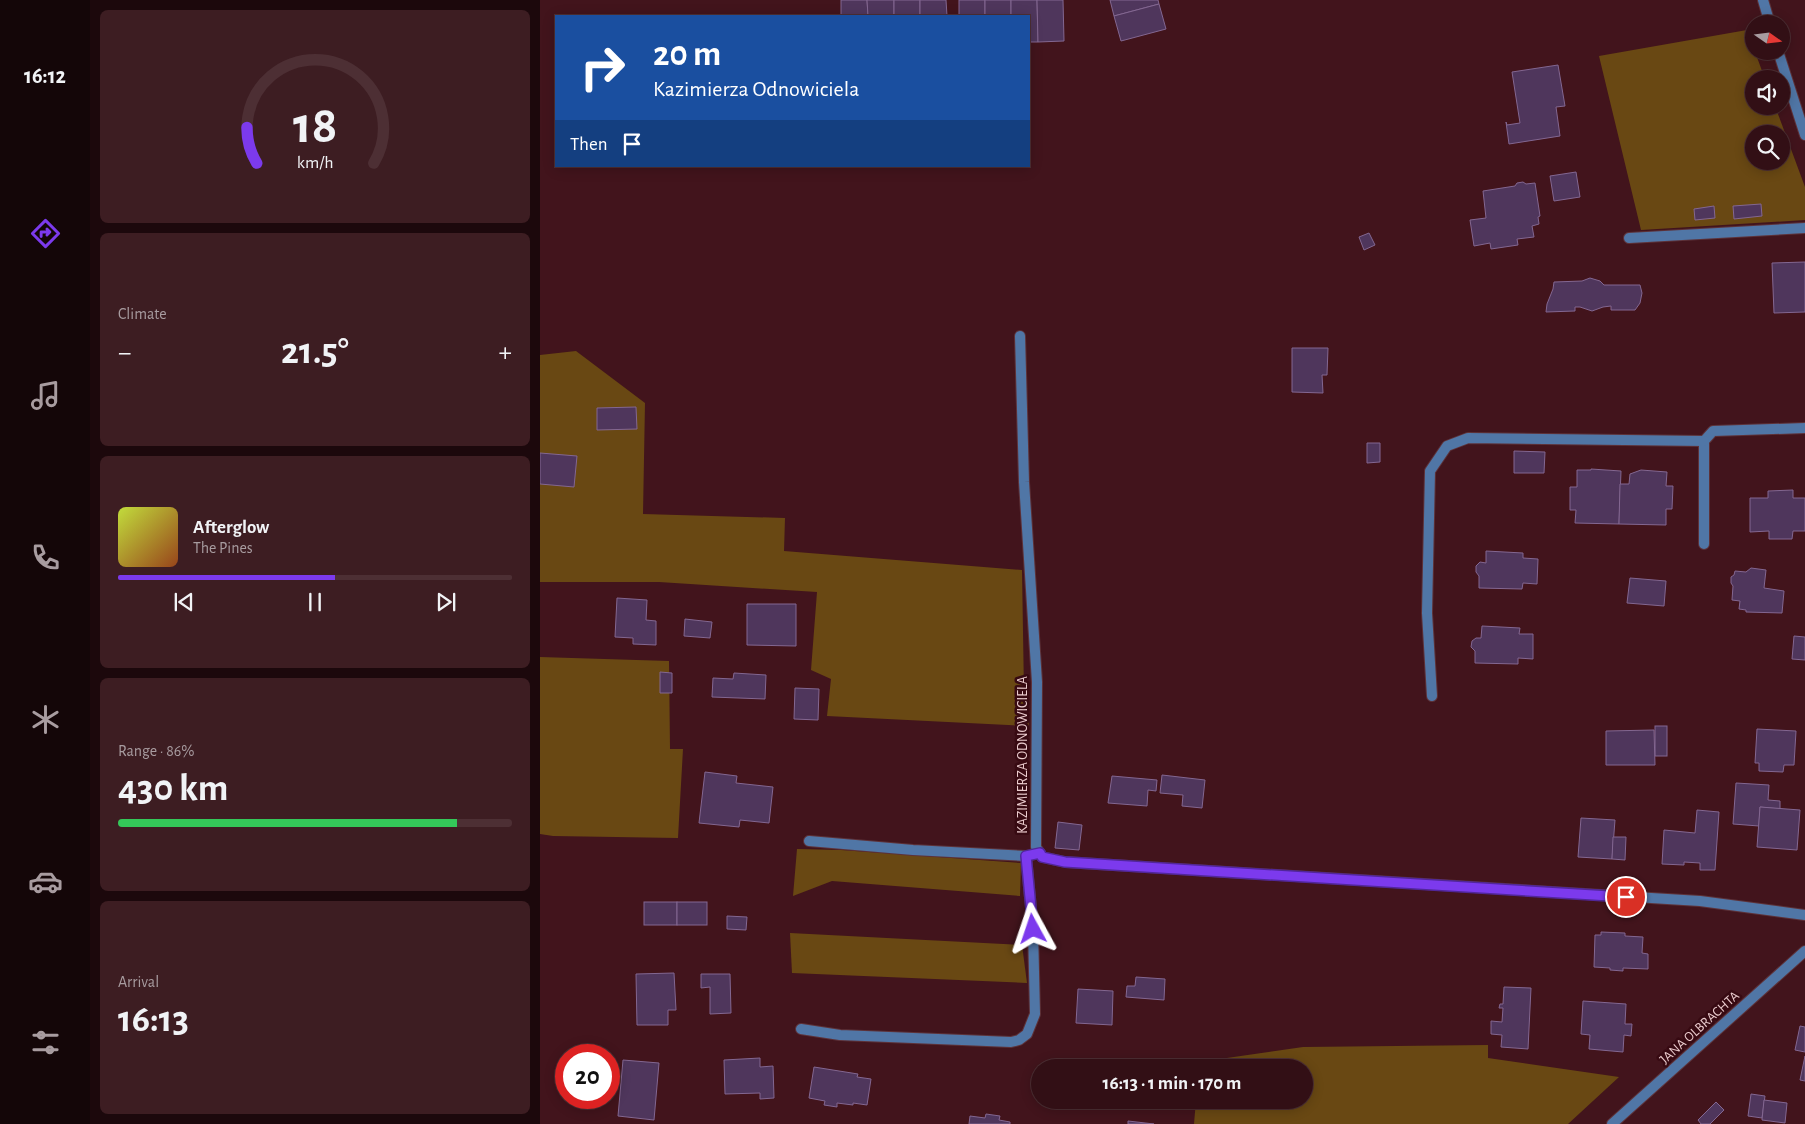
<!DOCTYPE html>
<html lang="en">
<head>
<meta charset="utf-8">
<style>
	body { margin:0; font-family:"Alegreya Sans",sans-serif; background:#3d1d22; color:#f1f3f6; height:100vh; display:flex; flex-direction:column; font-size:19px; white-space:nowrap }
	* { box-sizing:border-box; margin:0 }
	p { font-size:16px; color:#a89ca0 }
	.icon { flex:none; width:28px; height:28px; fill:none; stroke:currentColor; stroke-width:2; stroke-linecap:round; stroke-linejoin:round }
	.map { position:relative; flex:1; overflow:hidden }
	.sheet { display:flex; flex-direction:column; gap:10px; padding:10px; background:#1c080c; width:450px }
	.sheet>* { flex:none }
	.guide { position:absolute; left:15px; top:15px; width:475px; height:152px; border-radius:0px; box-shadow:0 2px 12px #0003,0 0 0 1px #4d2f34; background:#1a4fa0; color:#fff; overflow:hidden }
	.needle { width:32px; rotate:104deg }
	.tools { position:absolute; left:1205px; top:15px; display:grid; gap:10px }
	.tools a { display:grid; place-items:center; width:45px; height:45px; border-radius:50%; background:#320f15; box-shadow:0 2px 12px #0003,0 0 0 1px #4d2f34; font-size:25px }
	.speed { position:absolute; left:15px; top:1044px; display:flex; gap:10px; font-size:25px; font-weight:700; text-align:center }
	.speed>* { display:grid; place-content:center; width:65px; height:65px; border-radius:50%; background:#320f15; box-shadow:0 2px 12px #0003,0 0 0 1px #4d2f34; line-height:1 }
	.speed .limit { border:8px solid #d22; background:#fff; color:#111 }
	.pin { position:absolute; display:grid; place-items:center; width:42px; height:42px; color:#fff; margin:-21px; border:2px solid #fff; border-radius:50%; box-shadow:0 1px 5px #0007 }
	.me { position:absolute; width:55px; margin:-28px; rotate:355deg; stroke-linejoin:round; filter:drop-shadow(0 0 4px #0008) }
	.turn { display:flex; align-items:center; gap:18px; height:105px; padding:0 15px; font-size:22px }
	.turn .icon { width:65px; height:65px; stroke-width:2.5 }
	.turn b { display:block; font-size:35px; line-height:42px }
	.then { display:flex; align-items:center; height:48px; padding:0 15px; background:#0003; gap:10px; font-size:19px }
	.big { font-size:38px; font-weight:700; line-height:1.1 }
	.sheet .tile { flex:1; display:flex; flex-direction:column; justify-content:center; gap:8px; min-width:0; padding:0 18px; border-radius:8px; background:#3d1d22 }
	.sheet .dial { align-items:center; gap:0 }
	.dial svg { height:130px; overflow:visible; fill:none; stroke:#4d2f34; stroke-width:7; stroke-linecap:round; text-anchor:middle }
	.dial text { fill:#f1f3f6; stroke:none }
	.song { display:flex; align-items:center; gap:15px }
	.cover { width:60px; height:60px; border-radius:8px; background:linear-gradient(135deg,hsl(70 70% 55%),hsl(20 70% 35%)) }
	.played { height:5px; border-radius:2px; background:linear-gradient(90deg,#7c3aed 55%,#4d2f34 55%) }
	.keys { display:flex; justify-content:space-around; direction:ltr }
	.heat { display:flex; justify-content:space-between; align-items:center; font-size:28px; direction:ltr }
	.charge { height:8px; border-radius:4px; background:linear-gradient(90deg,#34c759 86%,#4d2f34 0) }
	.trip { position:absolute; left:491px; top:1059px; width:282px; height:50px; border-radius:25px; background:#320f15; box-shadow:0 2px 12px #0003,0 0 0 1px #4d2f34; font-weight:700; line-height:50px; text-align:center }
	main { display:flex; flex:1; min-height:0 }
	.tab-bar { display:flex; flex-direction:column; width:90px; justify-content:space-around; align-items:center; background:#140608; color:#a89ca0 }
	.tab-bar .icon { width:35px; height:35px }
	.tab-bar .selected { color:#7c3aed }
	.tab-bar b { font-size:22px; color:#f1f3f6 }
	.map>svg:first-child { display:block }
	.green { fill:#694813; fill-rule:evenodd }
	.building { fill:#4f365c; stroke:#836791 }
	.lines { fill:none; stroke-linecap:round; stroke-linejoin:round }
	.service-casing { stroke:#5d3239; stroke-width:12 }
	.minor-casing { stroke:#5d3239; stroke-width:12 }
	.tertiary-casing { stroke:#5d3239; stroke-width:12 }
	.service { stroke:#5076a6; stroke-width:10 }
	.minor { stroke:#5076a6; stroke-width:10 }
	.tertiary { stroke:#5076a6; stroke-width:10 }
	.route-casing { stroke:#51269a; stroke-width:12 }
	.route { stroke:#7c3aed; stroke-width:9 }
	.labels { text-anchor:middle; stroke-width:5; stroke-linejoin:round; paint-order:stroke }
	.street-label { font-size:14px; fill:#eccdcf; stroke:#370a12 }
</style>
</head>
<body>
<main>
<nav class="tab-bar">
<b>16:12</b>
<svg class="icon selected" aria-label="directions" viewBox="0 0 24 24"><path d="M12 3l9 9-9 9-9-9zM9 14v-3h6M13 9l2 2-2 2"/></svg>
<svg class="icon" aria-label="music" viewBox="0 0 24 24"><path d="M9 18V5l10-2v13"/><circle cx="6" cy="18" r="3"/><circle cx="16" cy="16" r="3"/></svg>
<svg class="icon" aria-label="phone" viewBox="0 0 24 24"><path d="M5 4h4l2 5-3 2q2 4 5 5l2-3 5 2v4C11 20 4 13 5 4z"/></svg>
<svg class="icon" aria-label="climate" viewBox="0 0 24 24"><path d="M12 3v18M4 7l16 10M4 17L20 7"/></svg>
<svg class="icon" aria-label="car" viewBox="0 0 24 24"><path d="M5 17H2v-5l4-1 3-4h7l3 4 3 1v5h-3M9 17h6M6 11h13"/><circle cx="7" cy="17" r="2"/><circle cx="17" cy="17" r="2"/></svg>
<svg class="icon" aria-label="filters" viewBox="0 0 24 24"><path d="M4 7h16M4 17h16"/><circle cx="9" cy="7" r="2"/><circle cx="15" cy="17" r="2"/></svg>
</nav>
<section class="sheet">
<div class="tile dial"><svg viewBox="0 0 100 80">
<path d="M14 69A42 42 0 1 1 86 69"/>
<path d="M14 69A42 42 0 0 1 8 47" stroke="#7c3aed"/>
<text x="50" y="56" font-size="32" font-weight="700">18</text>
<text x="50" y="72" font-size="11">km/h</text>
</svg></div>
<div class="tile"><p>Climate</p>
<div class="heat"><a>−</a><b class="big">21.5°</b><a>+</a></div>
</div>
<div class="tile">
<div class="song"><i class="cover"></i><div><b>Afterglow</b><p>The Pines</p></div></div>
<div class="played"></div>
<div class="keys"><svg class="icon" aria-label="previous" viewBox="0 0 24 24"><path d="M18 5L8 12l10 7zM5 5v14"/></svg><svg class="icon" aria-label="pause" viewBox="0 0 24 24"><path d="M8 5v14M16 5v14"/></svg><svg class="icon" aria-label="next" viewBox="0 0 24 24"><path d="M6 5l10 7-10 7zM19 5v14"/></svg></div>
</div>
<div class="tile"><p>Range · 86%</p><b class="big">430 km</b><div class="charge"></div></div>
<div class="tile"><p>Arrival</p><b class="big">16:13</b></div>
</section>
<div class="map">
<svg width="1265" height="1124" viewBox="0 0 1265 1124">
	<rect width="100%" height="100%" fill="#42141c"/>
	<g class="green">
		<path d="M 1207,30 L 1225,79 L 1214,79 L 1214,106 L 1235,106 L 1265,187 L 1265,220 L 1101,230 L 1059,56 ZM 1214,134 L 1241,134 L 1241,161 L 1214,161 Z"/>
		<path d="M 36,351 L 105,403 L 103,514 L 245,518 L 244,551 L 482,570 L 484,693 L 489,726 L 287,716 L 291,679 L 271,670 L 277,592 L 119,582 L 0,582 L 0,355 Z"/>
		<path d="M 0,657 L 129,661 L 130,749 L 143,749 L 138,838 L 13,836 L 0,834 Z"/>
		<path d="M 257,849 L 301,850 L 481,863 L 480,896 L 292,881 L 253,896 Z"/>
		<path d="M 250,933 L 482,945 L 487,983 L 252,973 Z"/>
		<path d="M 948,1045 L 948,1058 L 1079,1077 L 1028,1124 L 654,1124 L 656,1100 L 765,1100 L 765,1068 L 659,1067 L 659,1062 L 763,1047 Z"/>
	</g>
	<g class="building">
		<path d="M 301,0 L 327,0 L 328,16 L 301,16 Z"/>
		<path d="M 327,0 L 354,0 L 354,16 L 328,16 Z"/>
		<rect x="354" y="0" width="26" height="16"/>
		<path d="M 380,0 L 406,0 L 407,16 L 380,16 Z"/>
		<rect x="419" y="0" width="26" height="16"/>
		<rect x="445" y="0" width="26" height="16"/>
		<path d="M 471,0 L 497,0 L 498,42 L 489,42 L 489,16 L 471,16 Z"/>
		<path d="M 497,0 L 523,0 L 524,41 L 498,42 Z"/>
		<path d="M 570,0 L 618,0 L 619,4 L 574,16 Z"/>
		<path d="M 619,4 L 626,29 L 581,41 L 574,16 Z"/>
		<path d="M 1018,65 L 1025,106 L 1016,107 L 1020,136 L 969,144 L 966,122 L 967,125 L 980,123 L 972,72 Z"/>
		<path d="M 1036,172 L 1040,197 L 1014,201 L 1010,176 Z"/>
		<path d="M 983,182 L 986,184 L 995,183 L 1000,216 L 998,217 L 999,224 L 992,226 L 994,237 L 977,239 L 978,245 L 951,249 L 950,243 L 934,246 L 930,220 L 946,218 L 943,191 L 975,186 L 977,183 Z"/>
		<path d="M 1221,204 L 1222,216 L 1194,219 L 1193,206 Z"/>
		<path d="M 1174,206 L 1175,218 L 1155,220 L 1154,209 Z"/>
		<path d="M 829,233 L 835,245 L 824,250 L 819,237 Z"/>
		<path d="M 1265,262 L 1265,312 L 1234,313 L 1232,263 Z"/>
		<path d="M 1050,278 L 1060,281 L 1064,285 L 1100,285 L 1102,293 L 1100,303 L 1095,310 L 1071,310 L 1071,306 L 1063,307 L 1052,311 L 1040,307 L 1035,307 L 1035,311 L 1006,312 L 1007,304 L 1013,289 L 1014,282 L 1042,281 Z"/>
		<path d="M 752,348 L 788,348 L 787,375 L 782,375 L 783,393 L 752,392 Z"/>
		<path d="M 96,407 L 97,429 L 57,430 L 57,408 Z"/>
		<path d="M 827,443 L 840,443 L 840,462 L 827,463 Z"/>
		<path d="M 974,451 L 1005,452 L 1004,473 L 974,473 Z"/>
		<path d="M 0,453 L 37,456 L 34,487 L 0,484 Z"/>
		<path d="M 1051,469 L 1081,471 L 1079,524 L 1035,523 L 1036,510 L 1030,510 L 1030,487 L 1037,487 L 1037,470 L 1051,470 Z"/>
		<path d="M 1101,470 L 1127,472 L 1126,486 L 1133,486 L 1132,509 L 1126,509 L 1126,525 L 1079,524 L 1080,484 L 1089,484 L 1090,474 Z"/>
		<path d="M 1253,490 L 1253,498 L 1265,498 L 1265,531 L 1253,531 L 1252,539 L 1229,539 L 1229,531 L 1210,532 L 1210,498 L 1228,498 L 1228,491 Z"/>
		<path d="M 946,551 L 983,553 L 983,558 L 998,559 L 997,584 L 983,583 L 982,589 L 939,588 L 939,576 L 936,572 L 936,566 L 940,562 L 946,563 Z"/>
		<path d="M 1211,568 L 1226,570 L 1224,588 L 1244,591 L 1242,613 L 1206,612 L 1206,610 L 1199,609 L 1200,601 L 1192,600 L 1193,586 L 1191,583 L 1191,577 L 1194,575 L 1195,571 L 1206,572 Z"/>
		<path d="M 1090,578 L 1126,581 L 1124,606 L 1087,603 Z"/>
		<path d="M 77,598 L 107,600 L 106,620 L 116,621 L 116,645 L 93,644 L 93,638 L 75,637 Z"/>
		<path d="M 207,604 L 256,604 L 256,646 L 207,645 Z"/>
		<path d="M 145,619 L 172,622 L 170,638 L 144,636 Z"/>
		<path d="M 942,626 L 980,628 L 979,634 L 993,634 L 993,659 L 978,658 L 978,664 L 935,663 L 935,651 L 931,647 L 932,641 L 936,638 L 941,638 Z"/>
		<path d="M 1254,636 L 1265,637 L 1265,660 L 1252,659 Z"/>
		<path d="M 120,672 L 132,673 L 132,693 L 120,693 Z"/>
		<path d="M 194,673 L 226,675 L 225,699 L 172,697 L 173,678 L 193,679 Z"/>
		<path d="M 255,688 L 279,689 L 278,720 L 254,719 Z"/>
		<rect x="1115" y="726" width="12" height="30"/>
		<path d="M 1217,729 L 1256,731 L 1254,765 L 1244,765 L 1243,772 L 1219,771 L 1219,763 L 1215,763 Z"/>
		<path d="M 1114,730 L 1115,765 L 1066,765 L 1066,731 Z"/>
		<path d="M 165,772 L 197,776 L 196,783 L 233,787 L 229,823 L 200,820 L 199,827 L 159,823 Z"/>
		<path d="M 622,775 L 665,780 L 662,808 L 642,806 L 643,795 L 620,793 Z"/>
		<path d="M 572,776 L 617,780 L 616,791 L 608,790 L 607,806 L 568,803 Z"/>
		<path d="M 1196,783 L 1229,785 L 1228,800 L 1240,801 L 1240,809 L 1220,807 L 1219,826 L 1193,824 Z"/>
		<path d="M 1220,807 L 1260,810 L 1257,850 L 1217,847 Z"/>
		<path d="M 1157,810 L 1179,812 L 1175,870 L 1160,870 L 1160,863 L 1144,862 L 1144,865 L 1122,864 L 1124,830 L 1155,833 Z"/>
		<path d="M 1041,818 L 1075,820 L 1072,859 L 1038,857 Z"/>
		<path d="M 518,822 L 542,825 L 539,850 L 515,848 Z"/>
		<path d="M 1073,837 L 1086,837 L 1085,860 L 1072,859 Z"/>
		<rect x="104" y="902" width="33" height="23"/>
		<rect x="137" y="902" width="30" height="23"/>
		<path d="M 187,916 L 207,917 L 206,930 L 187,929 Z"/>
		<path d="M 1061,932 L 1085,933 L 1085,936 L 1103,937 L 1102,953 L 1108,954 L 1108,969 L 1083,968 L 1083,971 L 1070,970 L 1070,968 L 1054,967 L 1055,935 L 1061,935 Z"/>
		<path d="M 134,973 L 136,1010 L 128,1010 L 128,1025 L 97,1025 L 96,974 Z"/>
		<path d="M 161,974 L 190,974 L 191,1013 L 170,1014 L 170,987 L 161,988 Z"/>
		<path d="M 596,977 L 625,979 L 624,1000 L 586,997 L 587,986 L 595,986 Z"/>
		<path d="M 964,987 L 991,988 L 988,1049 L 961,1047 L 962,1035 L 951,1034 L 951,1021 L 962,1022 L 963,1008 L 959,1008 L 960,1004 L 963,1004 Z"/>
		<path d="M 538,989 L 573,991 L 572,1025 L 536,1023 Z"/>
		<path d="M 1043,1001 L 1086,1004 L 1085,1024 L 1092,1024 L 1091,1036 L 1084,1035 L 1083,1052 L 1049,1049 L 1050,1035 L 1041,1034 Z"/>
		<path d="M 1260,1026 L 1265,1027 L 1265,1052 L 1255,1050 Z"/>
		<path d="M 1265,1056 L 1265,1081 L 1260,1080 Z"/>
		<path d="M 220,1058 L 220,1067 L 233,1066 L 234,1098 L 220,1099 L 220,1093 L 185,1094 L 184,1060 Z"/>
		<path d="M 83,1060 L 119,1063 L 114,1120 L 78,1116 Z"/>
		<path d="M 274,1067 L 318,1074 L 317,1077 L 331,1079 L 327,1105 L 313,1103 L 313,1105 L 297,1103 L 297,1107 L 284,1105 L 285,1101 L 269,1098 Z"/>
		<path d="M 1211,1094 L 1225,1096 L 1222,1118 L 1208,1116 Z"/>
		<path d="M 1224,1100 L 1247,1103 L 1245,1123 L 1222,1120 Z"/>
		<path d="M 1176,1102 L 1184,1110 L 1170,1124 L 1161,1124 L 1158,1120 Z"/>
		<path d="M 446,1114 L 460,1116 L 459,1120 L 470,1122 L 470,1124 L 429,1124 L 430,1116 L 445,1118 Z"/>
		<path d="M 588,1121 L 614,1124 L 588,1124 Z"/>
	</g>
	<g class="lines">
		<defs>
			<g id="service">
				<path d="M 1089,238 L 1265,228"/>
				<path d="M 1164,544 L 1164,441 L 1173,431 L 1265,428"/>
				<path d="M 892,696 L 887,613 L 890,471 L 907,446 L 928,438 L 1164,441"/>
				<path d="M 269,841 L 373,850 L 486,856"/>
				<path d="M 261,1029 L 300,1035 L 471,1042 L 479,1040 L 487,1034 L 495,1014 L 493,929 L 486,856 L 500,853"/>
			</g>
			<g id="minor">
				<path d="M 1223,0 L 1230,24"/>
				<path d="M 1238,51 L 1265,135"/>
				<path d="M 480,336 L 484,482 L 497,682 L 496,847 L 502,857 L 525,862 L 1160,901 L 1265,915"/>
			</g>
			<path id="tertiary" d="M 1072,1124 L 1265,951"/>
		</defs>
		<use href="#service" class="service-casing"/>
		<use href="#minor" class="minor-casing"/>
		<use href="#tertiary" class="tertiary-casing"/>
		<use href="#service" class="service"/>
		<use href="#minor" class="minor"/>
		<use href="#tertiary" class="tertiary"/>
	</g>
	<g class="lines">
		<defs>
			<path id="route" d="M 493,929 L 486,856 L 500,853 L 502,857 L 525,862 L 1086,897"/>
		</defs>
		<use href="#route" class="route-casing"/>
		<use href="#route" class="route"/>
	</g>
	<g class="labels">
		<g class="street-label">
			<text transform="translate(482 755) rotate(-90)" y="5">KAZIMIERZA ODNOWICIELA</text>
			<text transform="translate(1159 1027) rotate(-42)" y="5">JANA OLBRACHTA</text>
		</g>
	</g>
</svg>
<div class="tools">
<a><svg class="needle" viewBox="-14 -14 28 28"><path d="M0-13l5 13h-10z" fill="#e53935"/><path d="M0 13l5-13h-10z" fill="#a89ca0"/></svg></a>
<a><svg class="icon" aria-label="sound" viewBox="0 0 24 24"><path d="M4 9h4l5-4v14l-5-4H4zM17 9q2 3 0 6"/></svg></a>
<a><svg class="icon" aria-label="search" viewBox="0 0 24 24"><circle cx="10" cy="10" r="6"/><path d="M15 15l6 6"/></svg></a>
</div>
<div class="speed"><div class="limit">20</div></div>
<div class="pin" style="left:1086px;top:897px;background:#d93025"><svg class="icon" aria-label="arrive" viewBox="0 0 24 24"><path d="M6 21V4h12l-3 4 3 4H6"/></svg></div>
<svg class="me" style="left:493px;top:929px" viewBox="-20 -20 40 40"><path d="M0-17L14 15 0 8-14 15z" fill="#7c3aed" stroke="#fff" stroke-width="4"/></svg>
<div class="trip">16:13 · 1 min · 170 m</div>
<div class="guide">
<div class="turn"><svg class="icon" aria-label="right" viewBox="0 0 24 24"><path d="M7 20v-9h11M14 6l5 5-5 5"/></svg><div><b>20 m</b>Kazimierza Odnowiciela</div></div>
<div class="then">Then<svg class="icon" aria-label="arrive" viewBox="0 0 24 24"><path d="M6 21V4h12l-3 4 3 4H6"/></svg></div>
</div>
</div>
</main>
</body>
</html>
